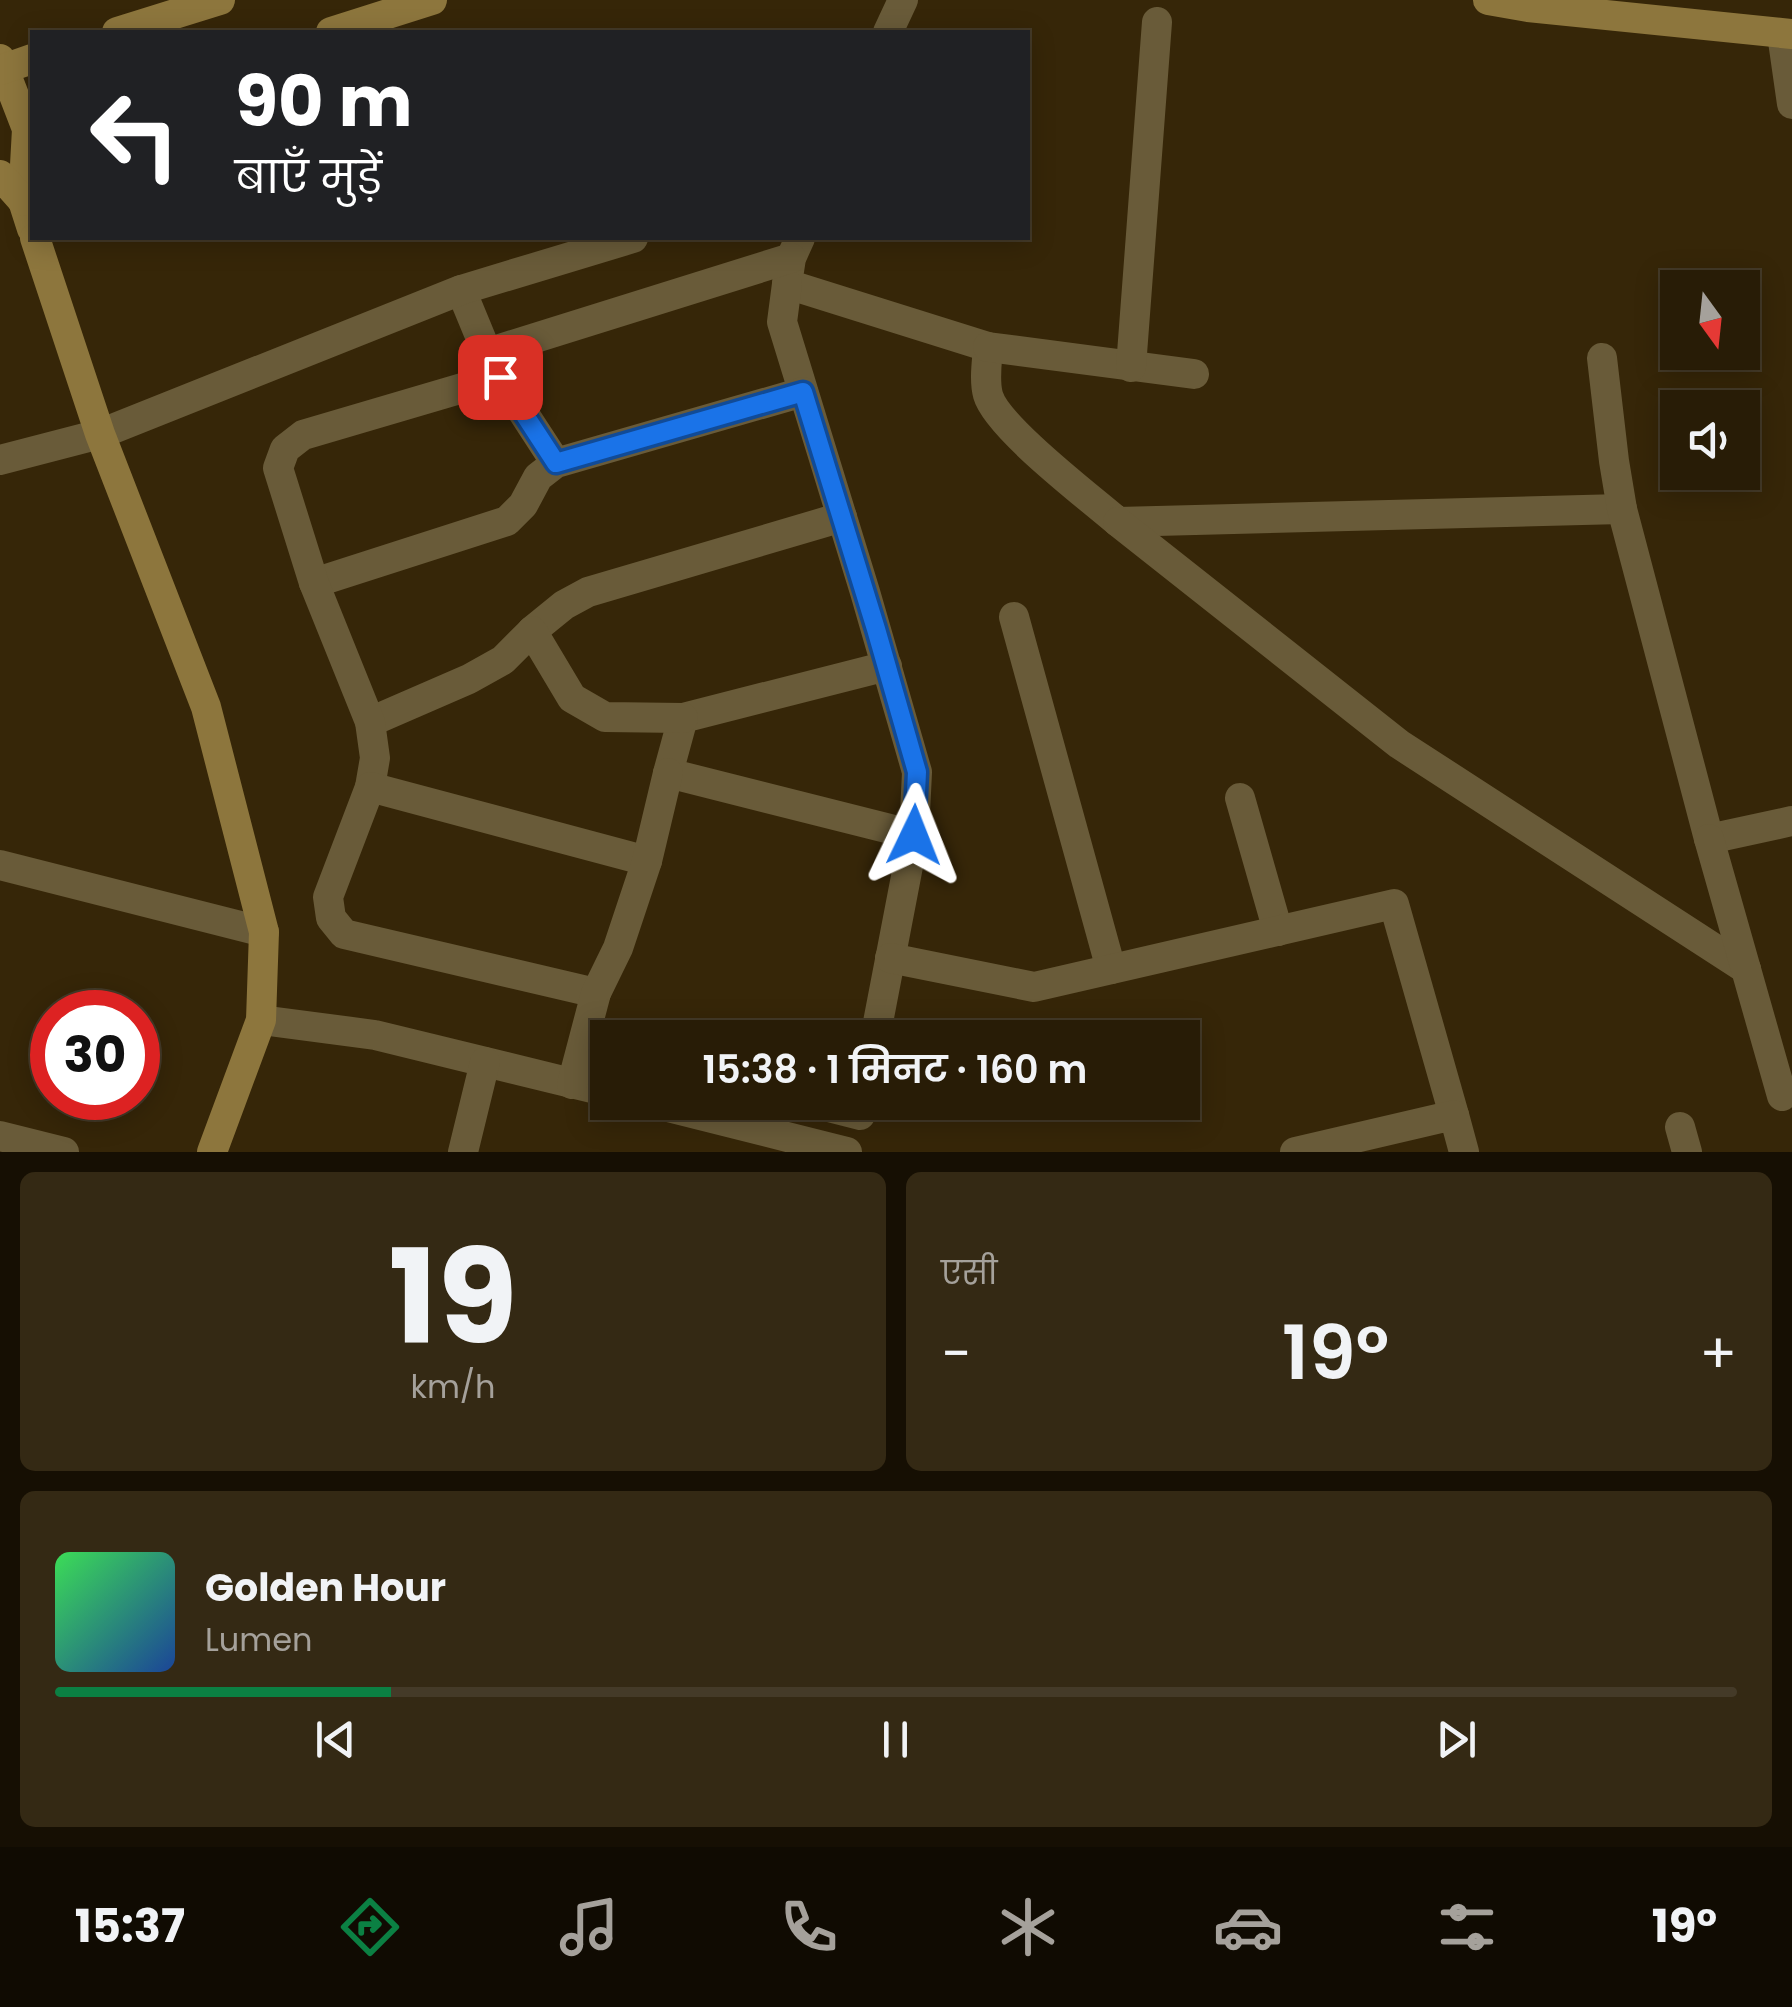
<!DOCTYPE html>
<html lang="hi">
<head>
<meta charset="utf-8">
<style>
	body { margin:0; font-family:Poppins,"Noto Sans Devanagari",sans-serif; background:#342914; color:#f1f3f6; height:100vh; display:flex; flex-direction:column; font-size:38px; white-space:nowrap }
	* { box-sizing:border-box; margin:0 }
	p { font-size:32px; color:#a5a19b }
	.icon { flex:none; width:55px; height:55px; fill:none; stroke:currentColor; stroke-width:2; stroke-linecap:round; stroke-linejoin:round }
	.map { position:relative; height:1152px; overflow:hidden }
	.side { display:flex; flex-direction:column; gap:20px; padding:20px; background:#160f03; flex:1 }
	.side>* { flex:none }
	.top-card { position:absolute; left:30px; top:30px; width:1000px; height:210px; border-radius:0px; box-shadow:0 5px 25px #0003,0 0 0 2px #443a28; background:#202124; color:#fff; overflow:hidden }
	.needle { width:65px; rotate:165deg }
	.tools { position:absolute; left:1660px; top:270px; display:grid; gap:20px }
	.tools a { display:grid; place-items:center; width:100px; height:100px; border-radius:0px; background:#281c06; box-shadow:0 5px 25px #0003,0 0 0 2px #443a28; font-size:50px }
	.speed { position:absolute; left:30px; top:990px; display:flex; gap:20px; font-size:50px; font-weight:700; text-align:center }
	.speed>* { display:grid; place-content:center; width:130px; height:130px; border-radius:50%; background:#281c06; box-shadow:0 5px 25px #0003,0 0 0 2px #443a28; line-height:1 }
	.speed .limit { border:15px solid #d22; background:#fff; color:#111 }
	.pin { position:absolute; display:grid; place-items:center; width:85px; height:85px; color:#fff; margin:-42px; border-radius:20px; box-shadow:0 5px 15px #0006 }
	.me { position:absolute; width:110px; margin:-55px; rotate:2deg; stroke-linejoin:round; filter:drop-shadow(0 0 8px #0008) }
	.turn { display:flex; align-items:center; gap:35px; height:210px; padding:0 40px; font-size:45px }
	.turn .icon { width:130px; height:130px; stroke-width:2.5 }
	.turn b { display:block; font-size:70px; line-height:85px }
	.big { font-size:75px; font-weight:600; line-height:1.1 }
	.side .widget { flex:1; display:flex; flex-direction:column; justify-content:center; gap:15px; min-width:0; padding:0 35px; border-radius:15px; background:#342914 }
	.side .dial { align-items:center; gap:0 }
	.dial b { font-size:130px; line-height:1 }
	.song { display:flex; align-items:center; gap:30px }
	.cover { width:120px; height:120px; border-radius:15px; background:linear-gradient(135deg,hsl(130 70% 55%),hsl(220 70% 35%)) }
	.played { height:10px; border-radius:5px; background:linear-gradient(90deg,#0b8043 20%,#443a28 20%) }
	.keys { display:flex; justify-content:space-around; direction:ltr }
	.heat { display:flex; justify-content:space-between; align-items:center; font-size:55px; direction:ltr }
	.side .tiles { flex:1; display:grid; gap:20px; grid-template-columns:1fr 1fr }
	.widget:last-child { grid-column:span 2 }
	.trip { position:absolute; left:590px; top:1020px; width:610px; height:100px; border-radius:0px; background:#281c06; box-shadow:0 5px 25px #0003,0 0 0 2px #443a28; font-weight:600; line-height:100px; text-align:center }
	.menu { display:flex; height:160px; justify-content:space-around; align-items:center; background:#100b02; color:#a5a19b }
	.menu .icon { width:70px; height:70px }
	.menu .on { color:#0b8043 }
	.menu b { font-size:45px; color:#f1f3f6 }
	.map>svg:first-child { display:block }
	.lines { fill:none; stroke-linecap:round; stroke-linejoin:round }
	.street { stroke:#695b39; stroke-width:30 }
	.secondary { stroke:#8d763d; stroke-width:30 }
	.route-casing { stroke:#114b97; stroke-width:25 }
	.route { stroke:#1a73e8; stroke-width:18 }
</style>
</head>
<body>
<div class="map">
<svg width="1792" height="1152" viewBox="0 0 1792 1152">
	<rect width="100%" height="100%" fill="#362608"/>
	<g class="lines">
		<g class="street">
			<path d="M 888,32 L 903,0"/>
			<path d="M 1782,34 L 1792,104"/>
			<path d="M 800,238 L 791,258 L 787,284 L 988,347 C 987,362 984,380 988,395 C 997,427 1089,497 1118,522 L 1622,509"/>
			<path d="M 787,284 L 782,322 L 865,592 L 917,772 L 914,835 L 875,1038"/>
			<path d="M 461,290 L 487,353 L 500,377 L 556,463"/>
			<path d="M 988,347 L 1194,374"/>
			<path d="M 487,353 L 791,258"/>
			<path d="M 1602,358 L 1614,461 L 1622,509 L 1709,839 L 1792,821"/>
			<path d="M 1131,367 L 1157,22"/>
			<path d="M 0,460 L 100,434 L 461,290 L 633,238"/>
			<path d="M 1118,522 L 1399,744 L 1746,969"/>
			<path d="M 314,583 L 507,521 L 523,505 L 538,477 L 556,463 L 803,392"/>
			<path d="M 1014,617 L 1111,969"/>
			<path d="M 532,631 L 564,605 L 588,592 L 842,517"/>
			<path d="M 887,666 L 683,718 L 668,773 L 914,835"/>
			<path d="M 370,722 L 469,679 L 503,660 L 532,631 L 572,698 L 605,717 L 683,718"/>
			<path d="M 370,787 L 375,758 L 370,722 L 314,583 L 278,468 L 285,449 L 303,435 L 500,377"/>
			<path d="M 1240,798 L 1278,931"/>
			<path d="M 1709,839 L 1782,1096"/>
			<path d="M 0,865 L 264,932"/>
			<path d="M 890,958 L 1034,987 L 1394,904 L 1454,1115"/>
			<path d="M 596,993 L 344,934 L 331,918 L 328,897 L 370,787 L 647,861"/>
			<path d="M 261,1020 L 375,1035 L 608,1092"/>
			<path d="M 572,1084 L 596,993 L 618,948 L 647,861 L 668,773"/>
			<path d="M 648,1102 L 847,1152"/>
			<path d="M 809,1102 L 860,1115"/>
			<path d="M 1680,1127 L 1687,1152"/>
			<path d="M 0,1136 L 64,1152"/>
			<path d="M 463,1152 L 485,1062"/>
			<path d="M 1295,1152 L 1454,1115 L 1464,1152"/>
		</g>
		<g class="secondary">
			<path d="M 1488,0 L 1528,7 L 1792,34"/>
			<path d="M 117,32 L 220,0"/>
			<path d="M 331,32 L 432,0"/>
			<path d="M 0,59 L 27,129 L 23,201 L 32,229"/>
			<path d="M 0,70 L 32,59"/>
			<path d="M 0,175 L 23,201"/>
			<path d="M 35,238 L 100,434 L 206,707 L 264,932 L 261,1020 L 212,1152"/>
		</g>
	</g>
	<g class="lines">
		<defs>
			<path id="route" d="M 500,377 L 556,463 L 803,392 L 876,629 L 917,772 L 914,835"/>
		</defs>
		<use href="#route" class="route-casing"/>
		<use href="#route" class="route"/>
	</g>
</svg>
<div class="tools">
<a><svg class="needle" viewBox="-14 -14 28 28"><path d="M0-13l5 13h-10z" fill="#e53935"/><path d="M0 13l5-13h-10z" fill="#a5a19b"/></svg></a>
<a><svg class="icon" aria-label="sound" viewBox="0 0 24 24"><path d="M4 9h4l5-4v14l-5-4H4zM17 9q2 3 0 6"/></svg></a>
</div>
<div class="speed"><div class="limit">30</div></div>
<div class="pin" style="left:500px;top:377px;background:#d93025"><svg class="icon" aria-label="arrive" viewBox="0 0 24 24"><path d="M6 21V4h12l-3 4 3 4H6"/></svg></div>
<svg class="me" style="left:914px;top:835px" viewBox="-20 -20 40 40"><path d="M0-17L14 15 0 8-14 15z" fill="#1a73e8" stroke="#fff" stroke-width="4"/></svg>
<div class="trip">15:38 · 1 मिनट · 160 m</div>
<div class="top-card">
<div class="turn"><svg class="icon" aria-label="left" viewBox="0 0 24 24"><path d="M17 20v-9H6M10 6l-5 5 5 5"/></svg><div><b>90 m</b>बाएँ मुड़ें</div></div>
</div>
</div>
<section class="side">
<div class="tiles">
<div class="widget dial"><b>19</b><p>km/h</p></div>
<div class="widget"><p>एसी</p>
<div class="heat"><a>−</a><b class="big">19°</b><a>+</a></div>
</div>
<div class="widget">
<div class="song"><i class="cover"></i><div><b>Golden Hour</b><p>Lumen</p></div></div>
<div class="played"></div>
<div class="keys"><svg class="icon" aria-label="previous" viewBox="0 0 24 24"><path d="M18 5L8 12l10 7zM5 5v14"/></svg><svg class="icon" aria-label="pause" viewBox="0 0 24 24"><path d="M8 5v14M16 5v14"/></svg><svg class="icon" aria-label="next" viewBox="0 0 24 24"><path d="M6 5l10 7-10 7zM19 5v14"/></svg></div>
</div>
</div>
</section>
<nav class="menu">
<b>15:37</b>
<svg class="icon on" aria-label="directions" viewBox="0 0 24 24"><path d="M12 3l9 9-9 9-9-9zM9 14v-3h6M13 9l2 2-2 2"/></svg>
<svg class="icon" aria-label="music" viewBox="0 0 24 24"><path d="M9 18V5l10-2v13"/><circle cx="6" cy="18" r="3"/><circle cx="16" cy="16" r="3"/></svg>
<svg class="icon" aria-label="phone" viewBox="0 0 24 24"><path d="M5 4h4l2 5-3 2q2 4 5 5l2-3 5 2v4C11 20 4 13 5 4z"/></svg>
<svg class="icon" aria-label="climate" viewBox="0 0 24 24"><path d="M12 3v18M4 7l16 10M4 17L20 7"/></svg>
<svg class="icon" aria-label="car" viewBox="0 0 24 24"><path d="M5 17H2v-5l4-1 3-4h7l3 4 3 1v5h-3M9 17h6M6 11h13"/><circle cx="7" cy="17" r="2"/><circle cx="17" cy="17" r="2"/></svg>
<svg class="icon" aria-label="filters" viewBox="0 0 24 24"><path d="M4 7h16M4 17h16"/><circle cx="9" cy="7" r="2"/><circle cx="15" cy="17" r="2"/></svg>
<b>19°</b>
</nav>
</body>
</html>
